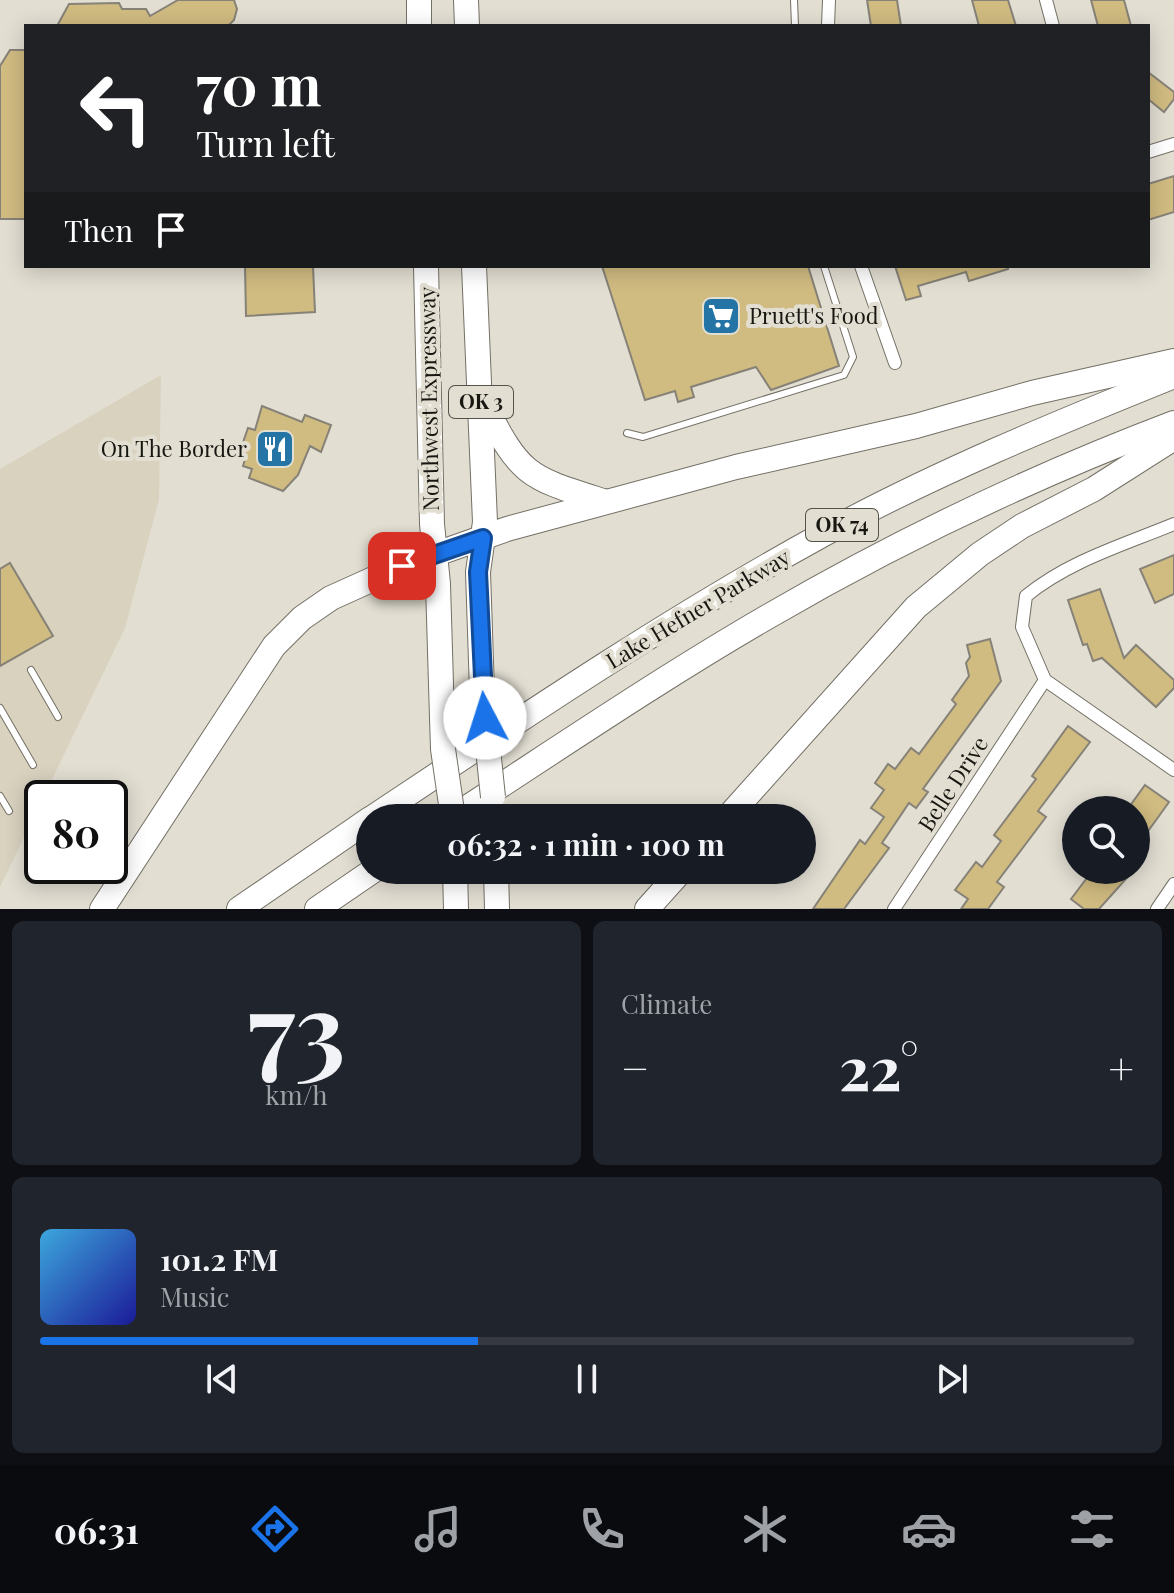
<!DOCTYPE html>
<html lang="en">
<head>
<meta charset="utf-8">
<style>
	body { margin:0; font-family:"Playfair Display",serif; background:#20242c; color:#f1f3f6; height:100vh; display:flex; flex-direction:column; font-size:30px; white-space:nowrap }
	* { box-sizing:border-box; margin:0 }
	p { font-size:26px; color:#9ea1a6 }
	.icon { flex:none; width:44px; height:44px; fill:none; stroke:currentColor; stroke-width:2; stroke-linecap:round; stroke-linejoin:round }
	.map { position:relative; height:909px; overflow:hidden }
	.details { display:flex; flex-direction:column; gap:12px; padding:12px; background:#0d0f14; flex:1 }
	.details>* { flex:none }
	.banner { position:absolute; left:24px; top:24px; width:1126px; height:244px; border-radius:0px; box-shadow:0 4px 20px #0003; background:#202124; color:#fff; overflow:hidden }
	.tools { position:absolute; left:1062px; top:796px; display:grid; gap:16px }
	.tools a { display:grid; place-items:center; width:88px; height:88px; border-radius:50%; background:#171b24; box-shadow:0 4px 20px #0003; font-size:40px }
	.speed { position:absolute; left:24px; top:780px; display:flex; gap:16px; font-size:40px; font-weight:700; text-align:center }
	.speed>* { display:grid; place-content:center; width:104px; height:104px; border-radius:50%; background:#171b24; box-shadow:0 4px 20px #0003; line-height:1 }
	.speed .limit { border:4px solid #111; border-radius:12px; background:#fff; color:#111 }
	.pin { position:absolute; display:grid; place-items:center; width:68px; height:68px; color:#fff; margin:-34px; border-radius:16px; box-shadow:0 4px 12px #0006 }
	.me { position:absolute; width:88px; margin:-44px; rotate:355deg; stroke-linejoin:round; filter:drop-shadow(0 0 6px #0008) }
	.turn { display:flex; align-items:center; gap:28px; height:168px; padding:0 40px; font-size:36px }
	.turn .icon { width:104px; height:104px; stroke-width:2.5 }
	.turn b { display:block; font-size:56px; line-height:68px }
	.then { display:flex; align-items:center; height:76px; padding:0 40px; background:#0003; gap:16px; font-size:30px }
	.big { font-size:60px; font-weight:700; line-height:1.1 }
	.details .card { flex:1; display:flex; flex-direction:column; justify-content:center; gap:12px; min-width:0; padding:0 28px; border-radius:12px; background:#20242c }
	.details .dial { align-items:center; gap:0 }
	.dial b { font-size:104px; line-height:1 }
	.song { display:flex; align-items:center; gap:24px }
	.cover { width:96px; height:96px; border-radius:12px; background:linear-gradient(135deg,hsl(200 70% 55%),hsl(240 70% 35%)) }
	.played { height:8px; border-radius:4px; background:linear-gradient(90deg,#1a73e8 40%,#363941 40%) }
	.keys { display:flex; justify-content:space-around; direction:ltr }
	.heat { display:flex; justify-content:space-between; align-items:center; font-size:44px; direction:ltr }
	.details .tiles { flex:1; display:grid; gap:12px; grid-template-columns:1fr 1fr }
	.card:last-child { grid-column:span 2 }
	.trip { position:absolute; left:356px; top:804px; width:460px; height:80px; border-radius:40px; background:#171b24; box-shadow:0 4px 20px #0003; font-weight:700; line-height:80px; text-align:center }
	.dock { display:flex; height:128px; justify-content:space-around; align-items:center; background:#090b0e; color:#9ea1a6 }
	.dock .icon { width:56px; height:56px }
	.dock .current { color:#1a73e8 }
	.dock b { font-size:36px; color:#f1f3f6 }
	.map>svg:first-child { display:block }
	.built { fill:#d9d2bf }
	.building { fill:#d0bb81; stroke:#868277; stroke-width:2 }
	.lines { fill:none; stroke-linecap:round; stroke-linejoin:round }
	.lane-casing { stroke:#747066; stroke-width:8 }
	.street-casing { stroke:#747066; stroke-width:14 }
	.highway-casing { stroke:#747066; stroke-width:26 }
	.lane { stroke:#fff; stroke-width:6 }
	.street { stroke:#fff; stroke-width:12 }
	.highway { stroke:#fff; stroke-width:24 }
	.highway-bridge-casing { stroke:#747066; stroke-width:26; stroke-linecap:butt }
	.highway-bridge { stroke:#fff; stroke-width:24 }
	.route-casing { stroke:#114b97; stroke-width:20 }
	.route { stroke:#1a73e8; stroke-width:14 }
	.labels { text-anchor:middle; stroke-width:8; stroke-linejoin:round; paint-order:stroke }
	.shield { fill:#e2ded2; stroke:#54524b; stroke-width:2 }
	.shield-label { font-size:20px; font-weight:bold; fill:#171611 }
	.poi-label { font-size:22px; fill:#171611; stroke:#e2ded2; text-anchor:start }
	.street-label { font-size:22px; fill:#171611; stroke:#e2ded2 }
</style>
</head>
<body>
<div class="map">
<svg width="1174" height="909" viewBox="0 0 1174 909">
	<rect width="100%" height="100%" fill="#e2ded2"/>
	<path class="built" d="M 161,375 L 159,499 L 125,628 L 0,887 L 0,469 Z"/>
	<g class="building">
		<path d="M 178,0 L 234,0 L 237,9 L 234,20 L 228,26 L 57,26 L 69,4 L 119,3 L 122,9 L 146,9 L 150,16 Z"/>
		<path d="M 867,0 L 897,0 L 901,26 L 871,26 Z"/>
		<path d="M 972,0 L 1008,0 L 1016,26 L 979,26 Z"/>
		<path d="M 1091,0 L 1124,0 L 1131,26 L 1098,26 Z"/>
		<path d="M 10,50 L 26,50 L 26,219 L 0,219 L 0,66 Z"/>
		<path d="M 1148,72 L 1174,92 L 1174,99 L 1164,112 L 1148,99 Z"/>
		<path d="M 1174,176 L 1174,212 L 1148,220 L 1148,184 Z"/>
		<path d="M 245,266 L 313,266 L 315,312 L 246,316 Z"/>
		<path d="M 602,266 L 808,266 L 839,366 L 771,390 L 756,367 L 691,387 L 694,397 L 678,402 L 675,391 L 645,400 Z"/>
		<path d="M 895,266 L 1007,266 L 1008,269 L 969,281 L 966,272 L 918,286 L 921,296 L 906,300 Z"/>
		<path d="M 262,406 L 302,422 L 305,415 L 331,425 L 321,452 L 310,446 L 298,475 L 283,491 L 249,478 L 252,469 L 243,466 L 246,456 L 239,454 L 248,428 L 255,430 Z"/>
		<path d="M 1174,555 L 1174,594 L 1155,603 L 1140,569 Z"/>
		<path d="M 10,563 L 53,636 L 0,666 L 0,569 Z"/>
		<path d="M 1100,589 L 1124,658 L 1136,645 L 1174,680 L 1174,688 L 1156,707 L 1102,658 L 1093,661 L 1087,644 L 1083,645 L 1068,600 Z"/>
		<path d="M 990,639 L 1001,681 L 923,789 L 928,792 L 916,808 L 909,803 L 882,843 L 889,848 L 844,909 L 813,909 L 860,840 L 865,844 L 884,817 L 871,808 L 884,790 L 875,783 L 888,764 L 895,769 L 911,748 L 919,754 L 956,704 L 952,700 L 969,676 L 966,663 L 970,657 L 967,645 Z"/>
		<path d="M 1068,726 L 1090,742 L 1038,811 L 1046,817 L 997,882 L 1004,887 L 988,909 L 961,909 L 968,899 L 955,890 L 976,862 L 982,867 L 1001,841 L 994,835 L 1036,779 L 1032,776 Z"/>
		<path d="M 1145,785 L 1169,802 L 1136,848 L 1136,810 L 1127,810 Z"/>
		<path d="M 1093,870 L 1134,870 L 1099,909 L 1084,909 L 1071,899 Z"/>
	</g>
	<g class="lines">
		<defs>
			<g id="lane">
				<path d="M 794,0 L 795,26"/>
				<path d="M 627,433 L 643,437 L 844,375 L 853,357 L 824,266"/>
				<path d="M 31,670 L 58,717"/>
				<path d="M 0,708 L 33,765"/>
				<path d="M 0,796 L 9,811"/>
			</g>
			<g id="street">
				<path d="M 1046,0 L 1053,26"/>
				<path d="M 828,26 L 829,0"/>
				<path d="M 1148,152 L 1174,144"/>
				<path d="M 861,266 L 895,363"/>
				<path d="M 1174,524 C 1123,545 1069,561 1026,596 L 1022,627 L 1045,680 L 1174,770"/>
				<path d="M 894,909 L 1045,680"/>
				<path d="M 1157,909 L 1174,884"/>
			</g>
			<g id="highway">
				<path d="M 419,0 L 419,26"/>
				<path d="M 466,0 L 467,26"/>
				<path d="M 426,266 L 432,524 L 438,584 L 442,718"/>
				<path d="M 474,266 L 485,522 L 478,572 L 482,691"/>
				<path d="M 484,404 C 521,477 528,477 603,501"/>
				<path d="M 372,818 C 519,720 667,620 822,535 C 935,473 1055,424 1174,376"/>
				<path d="M 451,818 C 556,750 660,679 769,616 C 898,541 1034,476 1174,423"/>
				<path d="M 727,818 L 916,607 L 980,554 L 1022,526 L 1094,489 L 1174,438"/>
				<path d="M 455,870 L 456,909"/>
				<path d="M 496,870 L 497,909"/>
				<path d="M 102,909 L 274,646 L 302,618 L 331,598 L 402,566 L 507,529 L 736,467 L 916,426 L 1032,393 L 1174,361"/>
				<path d="M 239,909 L 370,819"/>
				<path d="M 317,909 L 374,870"/>
				<path d="M 647,909 L 682,870"/>
			</g>
		</defs>
		<use href="#lane" class="lane-casing"/>
		<use href="#street" class="street-casing"/>
		<use href="#highway" class="highway-casing"/>
		<use href="#lane" class="lane"/>
		<use href="#street" class="street"/>
		<use href="#highway" class="highway"/>
		<defs>
			<g id="highway-bridge">
				<path d="M 482,691 L 493,797"/>
				<path d="M 442,718 L 443,749 L 453,818"/>
			</g>
		</defs>
		<use href="#highway-bridge" class="highway-bridge-casing"/>
		<use href="#highway-bridge" class="highway-bridge"/>
	</g>
	<g class="lines">
		<defs>
			<path id="route" d="M 402,566 L 483,538 L 478,572 L 485,718"/>
		</defs>
		<use href="#route" class="route-casing"/>
		<use href="#route" class="route"/>
	</g>
	<defs>
		<symbol id="supermarket-square" viewBox="-11 -11 22 22"><rect x="-9" y="-9" width="18" height="18" rx="4" fill="#2475a6" stroke="#e2ded2"/><path d="M-6-5.5h2.5l.6 2H6L4.5 2H-2.5L-4.4-4H-6ZM-1.5 3.2a1.3 1.3 0 1 0 .1 0ZM3 3.2a1.3 1.3 0 1 0 .1 0Z" fill="#fff"/></symbol>
		<symbol id="restaurant-square" viewBox="-11 -11 22 22"><rect x="-9" y="-9" width="18" height="18" rx="4" fill="#2475a6" stroke="#e2ded2"/><path d="M-5-6h1v4h1v-4h1v4h1v-4h1v5L-1.5 .5V6h-2V.5L-5-1ZM5-6V6H3V1.5H1.5Q1.5-4 5-6Z" fill="#fff"/></symbol>
	</defs>
	<g fill-rule="evenodd">
		<use href="#supermarket-square" x="699" y="294" width="44" height="44"/>
		<use href="#restaurant-square" x="253" y="427" width="44" height="44"/>
	</g>
	<g class="labels">
		<g class="shield">
			<rect x="449" y="386" width="64" height="32" rx="6"/>
			<rect x="806" y="509" width="72" height="32" rx="6"/>
		</g>
		<g class="shield-label">
			<text x="481" y="409">OK 3</text>
			<text x="842" y="532">OK 74</text>
		</g>
		<g class="poi-label">
			<text x="749" y="324">Pruett's Food</text>
			<text x="247" y="457" text-anchor="end">On The Border</text>
		</g>
		<g class="street-label">
			<text transform="translate(429 399) rotate(-91)" y="8">Northwest Expressway</text>
			<text transform="translate(698 609) rotate(-31)" y="8">Lake Hefner Parkway</text>
			<text transform="translate(953 784) rotate(-57)" y="8">Belle Drive</text>
		</g>
	</g>
</svg>
<div class="tools">
<a><svg class="icon" aria-label="search" viewBox="0 0 24 24"><circle cx="10" cy="10" r="6"/><path d="M15 15l6 6"/></svg></a>
</div>
<div class="speed"><div class="limit">80</div></div>
<div class="pin" style="left:402px;top:566px;background:#d93025"><svg class="icon" aria-label="arrive" viewBox="0 0 24 24"><path d="M6 21V4h12l-3 4 3 4H6"/></svg></div>
<svg class="me" style="left:485px;top:718px" viewBox="-20 -20 40 40"><circle r="19" fill="#fff"/><path d="M0-13L10 11 0 6-10 11z" fill="#1a73e8"/></svg>
<div class="trip">06:32 · 1 min · 100 m</div>
<div class="banner">
<div class="turn"><svg class="icon" aria-label="left" viewBox="0 0 24 24"><path d="M17 20v-9H6M10 6l-5 5 5 5"/></svg><div><b>70 m</b>Turn left</div></div>
<div class="then">Then<svg class="icon" aria-label="arrive" viewBox="0 0 24 24"><path d="M6 21V4h12l-3 4 3 4H6"/></svg></div>
</div>
</div>
<section class="details">
<div class="tiles">
<div class="card dial"><b>73</b><p>km/h</p></div>
<div class="card"><p>Climate</p>
<div class="heat"><a>−</a><b class="big">22°</b><a>+</a></div>
</div>
<div class="card">
<div class="song"><i class="cover"></i><div><b>101.2 FM</b><p>Music</p></div></div>
<div class="played"></div>
<div class="keys"><svg class="icon" aria-label="previous" viewBox="0 0 24 24"><path d="M18 5L8 12l10 7zM5 5v14"/></svg><svg class="icon" aria-label="pause" viewBox="0 0 24 24"><path d="M8 5v14M16 5v14"/></svg><svg class="icon" aria-label="next" viewBox="0 0 24 24"><path d="M6 5l10 7-10 7zM19 5v14"/></svg></div>
</div>
</div>
</section>
<nav class="dock">
<b>06:31</b>
<svg class="icon current" aria-label="directions" viewBox="0 0 24 24"><path d="M12 3l9 9-9 9-9-9zM9 14v-3h6M13 9l2 2-2 2"/></svg>
<svg class="icon" aria-label="music" viewBox="0 0 24 24"><path d="M9 18V5l10-2v13"/><circle cx="6" cy="18" r="3"/><circle cx="16" cy="16" r="3"/></svg>
<svg class="icon" aria-label="phone" viewBox="0 0 24 24"><path d="M5 4h4l2 5-3 2q2 4 5 5l2-3 5 2v4C11 20 4 13 5 4z"/></svg>
<svg class="icon" aria-label="climate" viewBox="0 0 24 24"><path d="M12 3v18M4 7l16 10M4 17L20 7"/></svg>
<svg class="icon" aria-label="car" viewBox="0 0 24 24"><path d="M5 17H2v-5l4-1 3-4h7l3 4 3 1v5h-3M9 17h6M6 11h13"/><circle cx="7" cy="17" r="2"/><circle cx="17" cy="17" r="2"/></svg>
<svg class="icon" aria-label="filters" viewBox="0 0 24 24"><path d="M4 7h16M4 17h16"/><circle cx="9" cy="7" r="2"/><circle cx="15" cy="17" r="2"/></svg>
</nav>
</body>
</html>
